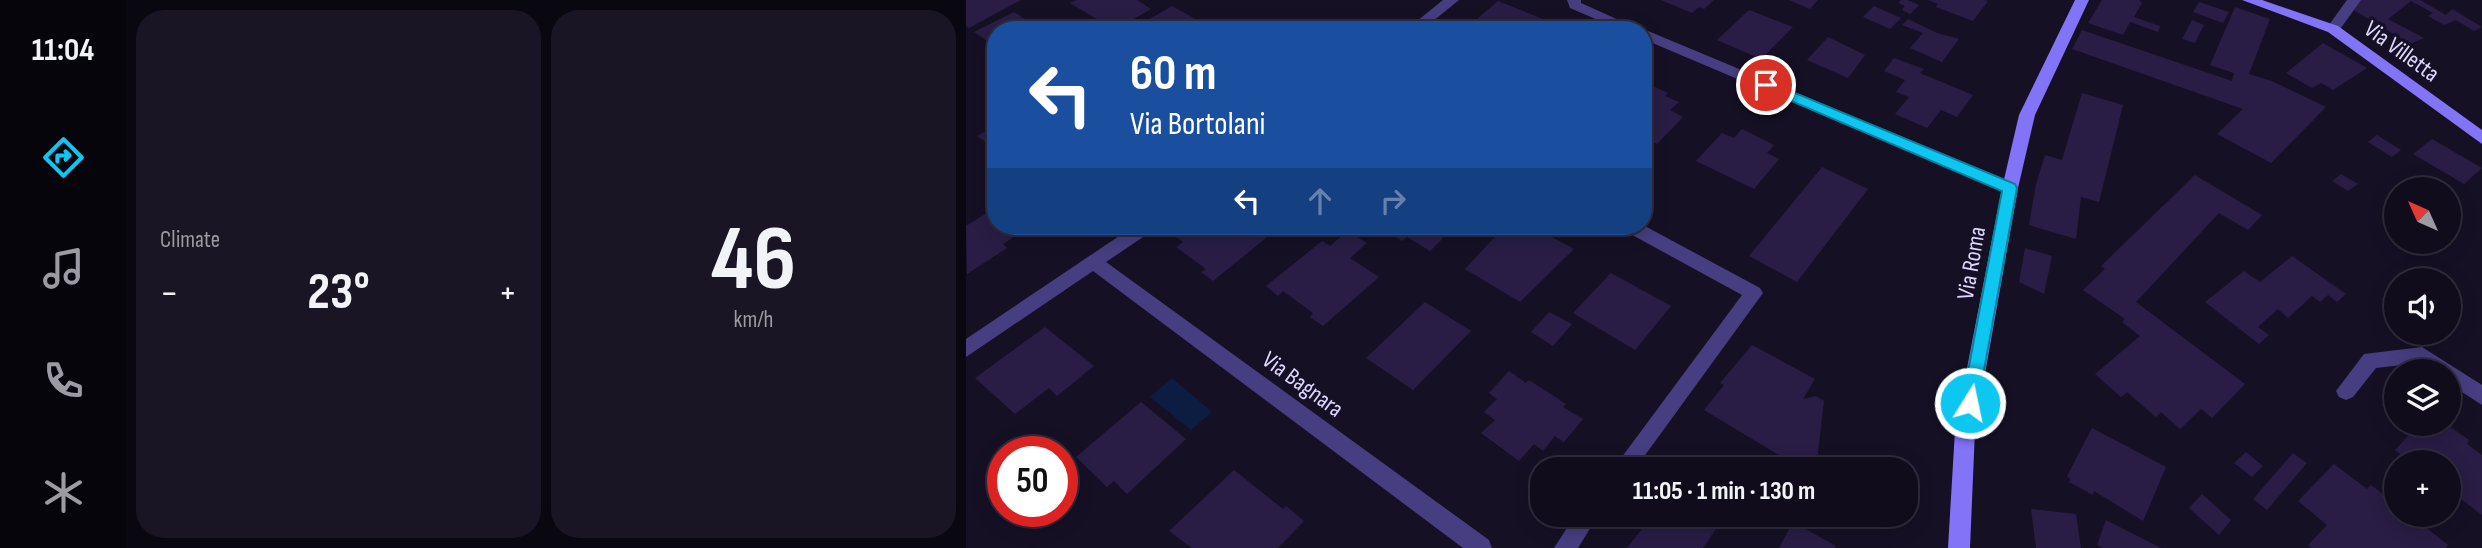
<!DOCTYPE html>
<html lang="en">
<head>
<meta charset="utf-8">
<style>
	body { margin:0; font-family:"Sofia Sans Condensed",sans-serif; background:#191525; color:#f1f3f6; height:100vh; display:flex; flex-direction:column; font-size:26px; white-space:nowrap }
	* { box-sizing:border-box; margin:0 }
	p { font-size:23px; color:#9c9ba3 }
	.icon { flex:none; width:38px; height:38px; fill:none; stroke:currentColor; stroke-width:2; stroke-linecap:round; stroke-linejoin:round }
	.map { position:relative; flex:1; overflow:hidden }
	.drawer { display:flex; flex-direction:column; gap:10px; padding:10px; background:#09070f; width:840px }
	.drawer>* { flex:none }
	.banner { position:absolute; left:21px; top:21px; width:665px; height:214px; border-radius:28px; box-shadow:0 4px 18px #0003,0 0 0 2px #302c3b; background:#1a4fa0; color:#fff; overflow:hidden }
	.needle { width:46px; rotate:315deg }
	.fabs { position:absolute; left:1418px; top:177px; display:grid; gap:14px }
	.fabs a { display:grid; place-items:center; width:77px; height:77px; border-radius:50%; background:#100c1c; box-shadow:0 4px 18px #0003,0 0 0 2px #302c3b; font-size:35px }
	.speed { position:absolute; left:21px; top:436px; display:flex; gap:14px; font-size:35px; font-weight:700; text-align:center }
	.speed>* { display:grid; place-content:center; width:91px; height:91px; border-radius:50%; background:#100c1c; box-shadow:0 4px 18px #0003,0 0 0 2px #302c3b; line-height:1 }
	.speed .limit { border:10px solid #d22; background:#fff; color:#111 }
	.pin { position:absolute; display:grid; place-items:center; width:60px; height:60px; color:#fff; margin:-30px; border:4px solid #fff; border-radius:50%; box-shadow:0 2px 7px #0007 }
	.me { position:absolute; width:77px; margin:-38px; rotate:10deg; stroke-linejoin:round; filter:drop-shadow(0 0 5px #0008) }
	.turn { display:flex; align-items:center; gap:24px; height:147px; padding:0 28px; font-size:32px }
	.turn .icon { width:91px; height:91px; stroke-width:2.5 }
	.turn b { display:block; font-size:49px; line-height:60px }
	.lanes { display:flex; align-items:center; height:66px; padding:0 28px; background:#0003; justify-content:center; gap:35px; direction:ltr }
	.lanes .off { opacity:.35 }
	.big { font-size:52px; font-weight:700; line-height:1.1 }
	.drawer .widget { flex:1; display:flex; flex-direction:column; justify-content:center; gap:10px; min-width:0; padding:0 24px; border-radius:28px; background:#191525 }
	.drawer .dial { align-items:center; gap:0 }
	.dial b { font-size:91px; line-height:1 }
	.heat { display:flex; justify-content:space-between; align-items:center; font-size:38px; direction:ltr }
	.drawer .tiles { flex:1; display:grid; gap:10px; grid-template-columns:repeat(2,1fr) }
	.trip { position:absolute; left:564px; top:457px; width:388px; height:70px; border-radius:28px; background:#100c1c; box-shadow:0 4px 18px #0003,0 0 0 2px #302c3b; font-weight:700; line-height:70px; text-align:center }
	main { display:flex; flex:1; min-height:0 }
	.menu { display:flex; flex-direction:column; width:126px; justify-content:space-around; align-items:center; background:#06050b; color:#9c9ba3 }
	.menu .icon { width:49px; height:49px }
	.menu .selected { color:#0ec7f1 }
	.menu b { font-size:32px; color:#f1f3f6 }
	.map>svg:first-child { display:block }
	.water { fill:#0d1c41 }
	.building { fill:#291d45 }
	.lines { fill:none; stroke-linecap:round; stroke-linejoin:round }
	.street { fill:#473e81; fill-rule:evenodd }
	.secondary { fill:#8273f7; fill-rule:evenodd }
	.route { fill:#0ec7f1; stroke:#09819d; stroke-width:2 }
	.labels { text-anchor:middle; stroke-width:7; stroke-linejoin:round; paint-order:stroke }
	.street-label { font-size:24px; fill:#ded6fd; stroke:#161025 }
</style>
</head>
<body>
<main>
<nav class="menu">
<b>11:04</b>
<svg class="icon selected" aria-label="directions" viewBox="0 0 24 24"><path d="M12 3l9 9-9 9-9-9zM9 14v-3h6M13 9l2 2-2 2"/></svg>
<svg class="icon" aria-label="music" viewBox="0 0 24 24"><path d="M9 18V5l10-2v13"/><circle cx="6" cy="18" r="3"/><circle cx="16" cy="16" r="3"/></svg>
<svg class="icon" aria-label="phone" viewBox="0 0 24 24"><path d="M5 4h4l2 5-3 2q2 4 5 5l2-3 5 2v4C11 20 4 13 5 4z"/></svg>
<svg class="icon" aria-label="climate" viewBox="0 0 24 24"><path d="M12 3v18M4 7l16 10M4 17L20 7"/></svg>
</nav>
<section class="drawer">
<div class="tiles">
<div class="widget"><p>Climate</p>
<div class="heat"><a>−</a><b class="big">23°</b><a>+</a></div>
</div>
<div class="widget dial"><b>46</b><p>km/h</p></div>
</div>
</section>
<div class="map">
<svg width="1516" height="548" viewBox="0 0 1516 548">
	<rect width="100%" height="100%" fill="#161025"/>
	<path class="water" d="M 206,378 L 246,412 L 225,430 L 184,397 Z"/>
	<g class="building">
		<path d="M 0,0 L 55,0 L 3,28 L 0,26 Z"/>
		<path d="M 110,0 L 171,0 L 185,9 L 149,30 L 104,3 Z"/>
		<path d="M 695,0 L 748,0 L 738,9 L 733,7 L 726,13 Z"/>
		<path d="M 823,0 L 852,0 L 844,9 Z"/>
		<path d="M 935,0 L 941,0 L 953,5 L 944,14 L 936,10 L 939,6 L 932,3 Z"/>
		<path d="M 962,0 L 1019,0 L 1022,1 L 1007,21 L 970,7 L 972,4 Z"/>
		<path d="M 1136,0 L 1173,0 L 1176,3 L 1168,17 L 1194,26 L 1192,32 L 1164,22 L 1157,35 L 1122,23 Z"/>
		<path d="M 1391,0 L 1454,0 L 1480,15 L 1486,9 L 1516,27 L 1508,31 L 1490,20 L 1478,25 L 1462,16 L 1467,13 L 1445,1 L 1422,19 L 1458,38 L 1444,44 L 1386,9 Z"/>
		<path d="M 532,1 L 579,20 L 568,30 L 498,30 Z"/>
		<path d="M 1233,2 L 1263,12 L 1257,23 L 1227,12 Z"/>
		<path d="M 206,6 L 249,30 L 165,30 Z"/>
		<path d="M 908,6 L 935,18 L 924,29 L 897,17 Z"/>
		<path d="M 1269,7 L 1304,19 L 1283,74 L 1306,81 L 1360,107 L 1305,163 L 1251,134 L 1277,109 L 1106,49 L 1116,30 L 1266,81 L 1268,73 L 1244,65 Z"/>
		<path d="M 783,10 L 827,27 L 795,59 L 751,40 Z"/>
		<path d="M 48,12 L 75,30 L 30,30 L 30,47 L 8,32 Z"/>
		<path d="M 942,19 L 971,33 L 993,39 L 976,62 L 944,48 L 957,33 L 936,25 Z"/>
		<path d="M 1226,20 L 1238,25 L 1229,43 L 1216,39 Z"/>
		<path d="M 862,37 L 899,55 L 882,78 L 841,60 Z"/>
		<path d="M 1357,43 L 1401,68 L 1367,90 L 1355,83 L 1346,88 L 1320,73 Z"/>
		<path d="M 928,58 L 958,69 L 954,73 L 1007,95 L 991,117 L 975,110 L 961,128 L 929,114 L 943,97 L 930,92 L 939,80 L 918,71 Z"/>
		<path d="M 689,87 L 702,93 L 699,96 L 713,102 L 704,110 L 717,117 L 691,144 L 677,137 L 677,93 L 681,94 Z"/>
		<path d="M 1116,93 L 1157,105 L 1133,202 L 1115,197 L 1110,239 L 1063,225 L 1070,184 L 1079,155 L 1096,160 Z"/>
		<path d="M 30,125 L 30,149 L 11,136 Z"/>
		<path d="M 776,129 L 808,145 L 801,153 L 813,159 L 788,189 L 730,161 L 756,133 L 768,138 Z"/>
		<path d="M 1411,135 L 1435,150 L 1426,157 L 1402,142 Z"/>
		<path d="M 1466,139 L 1516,168 L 1498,184 L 1447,154 Z"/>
		<path d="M 856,167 L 902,189 L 831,282 L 783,256 Z"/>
		<path d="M 1375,174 L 1392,184 L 1382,191 L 1366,181 Z"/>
		<path d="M 1229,175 L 1296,215 L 1282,230 L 1253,213 L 1170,302 L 1279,384 L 1246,418 L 1235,409 L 1214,429 L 1195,412 L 1190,417 L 1161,392 L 1155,397 L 1129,374 L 1174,336 L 1156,322 L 1159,319 L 1117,290 L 1139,269 L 1135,266 Z"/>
		<path d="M 30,207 L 30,226 L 65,226 L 37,244 L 41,248 L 1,274 L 0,226 Z"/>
		<path d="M 219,226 L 304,226 L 310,230 L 247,281 L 235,272 L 240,269 L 210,247 L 217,242 L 207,235 Z"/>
		<path d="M 423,226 L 468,226 L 463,230 L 477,238 L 464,251 L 441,237 L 436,241 L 423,233 L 428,229 Z"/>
		<path d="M 539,226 L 566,226 L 608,249 L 554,302 L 499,269 Z"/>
		<path d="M 381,231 L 401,243 L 384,258 L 413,277 L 357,326 L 344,317 L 347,313 L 317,291 L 312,296 L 300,286 L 356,241 L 364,246 Z"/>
		<path d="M 1059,248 L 1086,256 L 1078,294 L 1053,282 Z"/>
		<path d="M 1326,256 L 1380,294 L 1371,302 L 1362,295 L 1354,302 L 1346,296 L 1322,318 L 1312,309 L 1292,327 L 1303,335 L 1293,344 L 1239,302 L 1278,271 L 1294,282 Z"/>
		<path d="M 645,273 L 705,306 L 669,350 L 607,313 Z"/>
		<path d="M 459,302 L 505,331 L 447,390 L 400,358 Z"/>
		<path d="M 583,312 L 606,324 L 587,346 L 565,332 Z"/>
		<path d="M 79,327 L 128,366 L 91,396 L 83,388 L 49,414 L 9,378 Z"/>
		<path d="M 786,345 L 849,379 L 837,399 L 850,396 L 858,401 L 850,469 L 836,469 L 738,410 L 758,385 L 754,383 Z"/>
		<path d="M 543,371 L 560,383 L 563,380 L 600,404 L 597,407 L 617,419 L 598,442 L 589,436 L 577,451 L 568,444 L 553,461 L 515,433 L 529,420 L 518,412 L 531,399 L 523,393 Z"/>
		<path d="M 175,402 L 220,439 L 161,494 L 148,481 L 141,487 L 110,457 Z"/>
		<path d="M 1453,424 L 1480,424 L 1503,440 L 1501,444 L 1516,455 L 1516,515 L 1482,489 L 1482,462 L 1445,462 L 1429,450 Z"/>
		<path d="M 1126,428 L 1200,467 L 1177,521 L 1128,491 L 1127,495 L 1103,482 L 1104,479 L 1101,476 Z"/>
		<path d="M 1280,452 L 1297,466 L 1286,477 L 1268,463 Z"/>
		<path d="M 1327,453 L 1341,463 L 1301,510 L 1287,499 Z"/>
		<path d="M 702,457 L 720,469 L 693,469 Z"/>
		<path d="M 1368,464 L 1401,489 L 1405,485 L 1430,504 L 1430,514 L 1443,514 L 1482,545 L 1480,548 L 1345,548 L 1342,545 L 1361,525 L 1332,501 Z"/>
		<path d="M 268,470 L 317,509 L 320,506 L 338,521 L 312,548 L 226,548 L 203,531 Z"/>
		<path d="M 1236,494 L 1265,520 L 1253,535 L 1223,508 Z"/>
		<path d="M 1065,509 L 1110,514 L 1115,548 L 1070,548 Z"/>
		<path d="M 665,514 L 760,514 L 737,548 L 661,548 L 676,529 L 662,519 Z"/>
		<path d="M 1140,520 L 1195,548 L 1137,548 L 1131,545 Z"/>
		<path d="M 827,522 L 870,546 L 868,548 L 813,548 Z"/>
	</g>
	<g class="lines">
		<g class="street">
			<path d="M 477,0 L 493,0 L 456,30 L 440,30 Z"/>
			<path d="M 601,0 L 615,0 L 615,3 L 675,30 L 655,30 L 604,8 Z"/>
			<path d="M 1381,0 L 1395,0 L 1372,32 L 1362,32 L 1360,29 Z"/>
			<path d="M 676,30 L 677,30 L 682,31 L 1050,184 L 1052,188 L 1044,194 L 1038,192 L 677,39 Z"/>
			<path d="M 677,225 L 794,288 L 797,293 L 669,469 L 647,469 L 776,295 L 659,231 L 657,226 Z"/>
			<path d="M 168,226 L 188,226 L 186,231 L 140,262 L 523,540 L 526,548 L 497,548 L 127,271 L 0,357 L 0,339 Z"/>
			<path d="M 1456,347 L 1516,385 L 1516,405 L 1482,383 L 1482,371 L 1465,371 L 1453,363 L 1410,368 L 1387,397 L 1380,400 L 1373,397 L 1370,391 L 1398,354 Z"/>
			<path d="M 610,514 L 633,514 L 612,548 L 588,548 Z"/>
		</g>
		<g class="secondary">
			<path d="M 1109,0 L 1123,0 L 1069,115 L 1052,188 L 1009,430 L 1004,548 L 982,548 L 989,430 L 1036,188 L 1053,115 Z"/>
			<path d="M 1276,0 L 1296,0 L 1372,26 L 1516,130 L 1516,144 L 1362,32 Z"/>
		</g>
	</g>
	<path class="route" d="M 800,81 L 1049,184 L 1051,188 L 1011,409 L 1004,411 L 998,409 L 996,403 L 1036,191 L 795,88 L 795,82 Z"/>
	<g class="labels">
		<g class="street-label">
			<text transform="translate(1436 51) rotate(36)" y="8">Via Villetta</text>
			<text transform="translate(1005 263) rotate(-80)" y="8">Via Roma</text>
			<text transform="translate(337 384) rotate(36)" y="8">Via Bagnara</text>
		</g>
	</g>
</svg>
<div class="fabs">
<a><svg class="needle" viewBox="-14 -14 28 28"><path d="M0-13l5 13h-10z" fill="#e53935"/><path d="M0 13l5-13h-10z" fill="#9c9ba3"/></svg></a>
<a><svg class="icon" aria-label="sound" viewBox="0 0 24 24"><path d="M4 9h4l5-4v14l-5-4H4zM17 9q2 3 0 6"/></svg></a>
<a><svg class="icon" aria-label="layers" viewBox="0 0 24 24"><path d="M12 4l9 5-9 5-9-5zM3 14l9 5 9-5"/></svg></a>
<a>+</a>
</div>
<div class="speed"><div class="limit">50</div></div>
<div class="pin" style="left:800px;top:85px;background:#d93025"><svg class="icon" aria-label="arrive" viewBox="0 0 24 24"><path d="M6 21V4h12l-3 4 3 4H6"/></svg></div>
<svg class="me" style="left:1004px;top:403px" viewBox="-20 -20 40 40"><circle r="17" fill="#0ec7f1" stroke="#fff" stroke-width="3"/><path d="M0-11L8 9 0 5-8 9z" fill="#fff"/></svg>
<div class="trip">11:05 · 1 min · 130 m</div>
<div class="banner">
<div class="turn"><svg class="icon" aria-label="left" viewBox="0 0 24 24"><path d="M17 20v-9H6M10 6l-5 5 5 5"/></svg><div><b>60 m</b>Via Bortolani</div></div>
<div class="lanes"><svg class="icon" aria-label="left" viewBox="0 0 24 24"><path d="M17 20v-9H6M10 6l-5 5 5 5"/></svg><svg class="icon off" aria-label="ahead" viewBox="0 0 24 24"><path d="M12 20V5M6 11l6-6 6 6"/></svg><svg class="icon off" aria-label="right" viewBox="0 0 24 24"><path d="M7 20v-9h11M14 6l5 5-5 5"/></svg></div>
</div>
</div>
</main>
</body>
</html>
